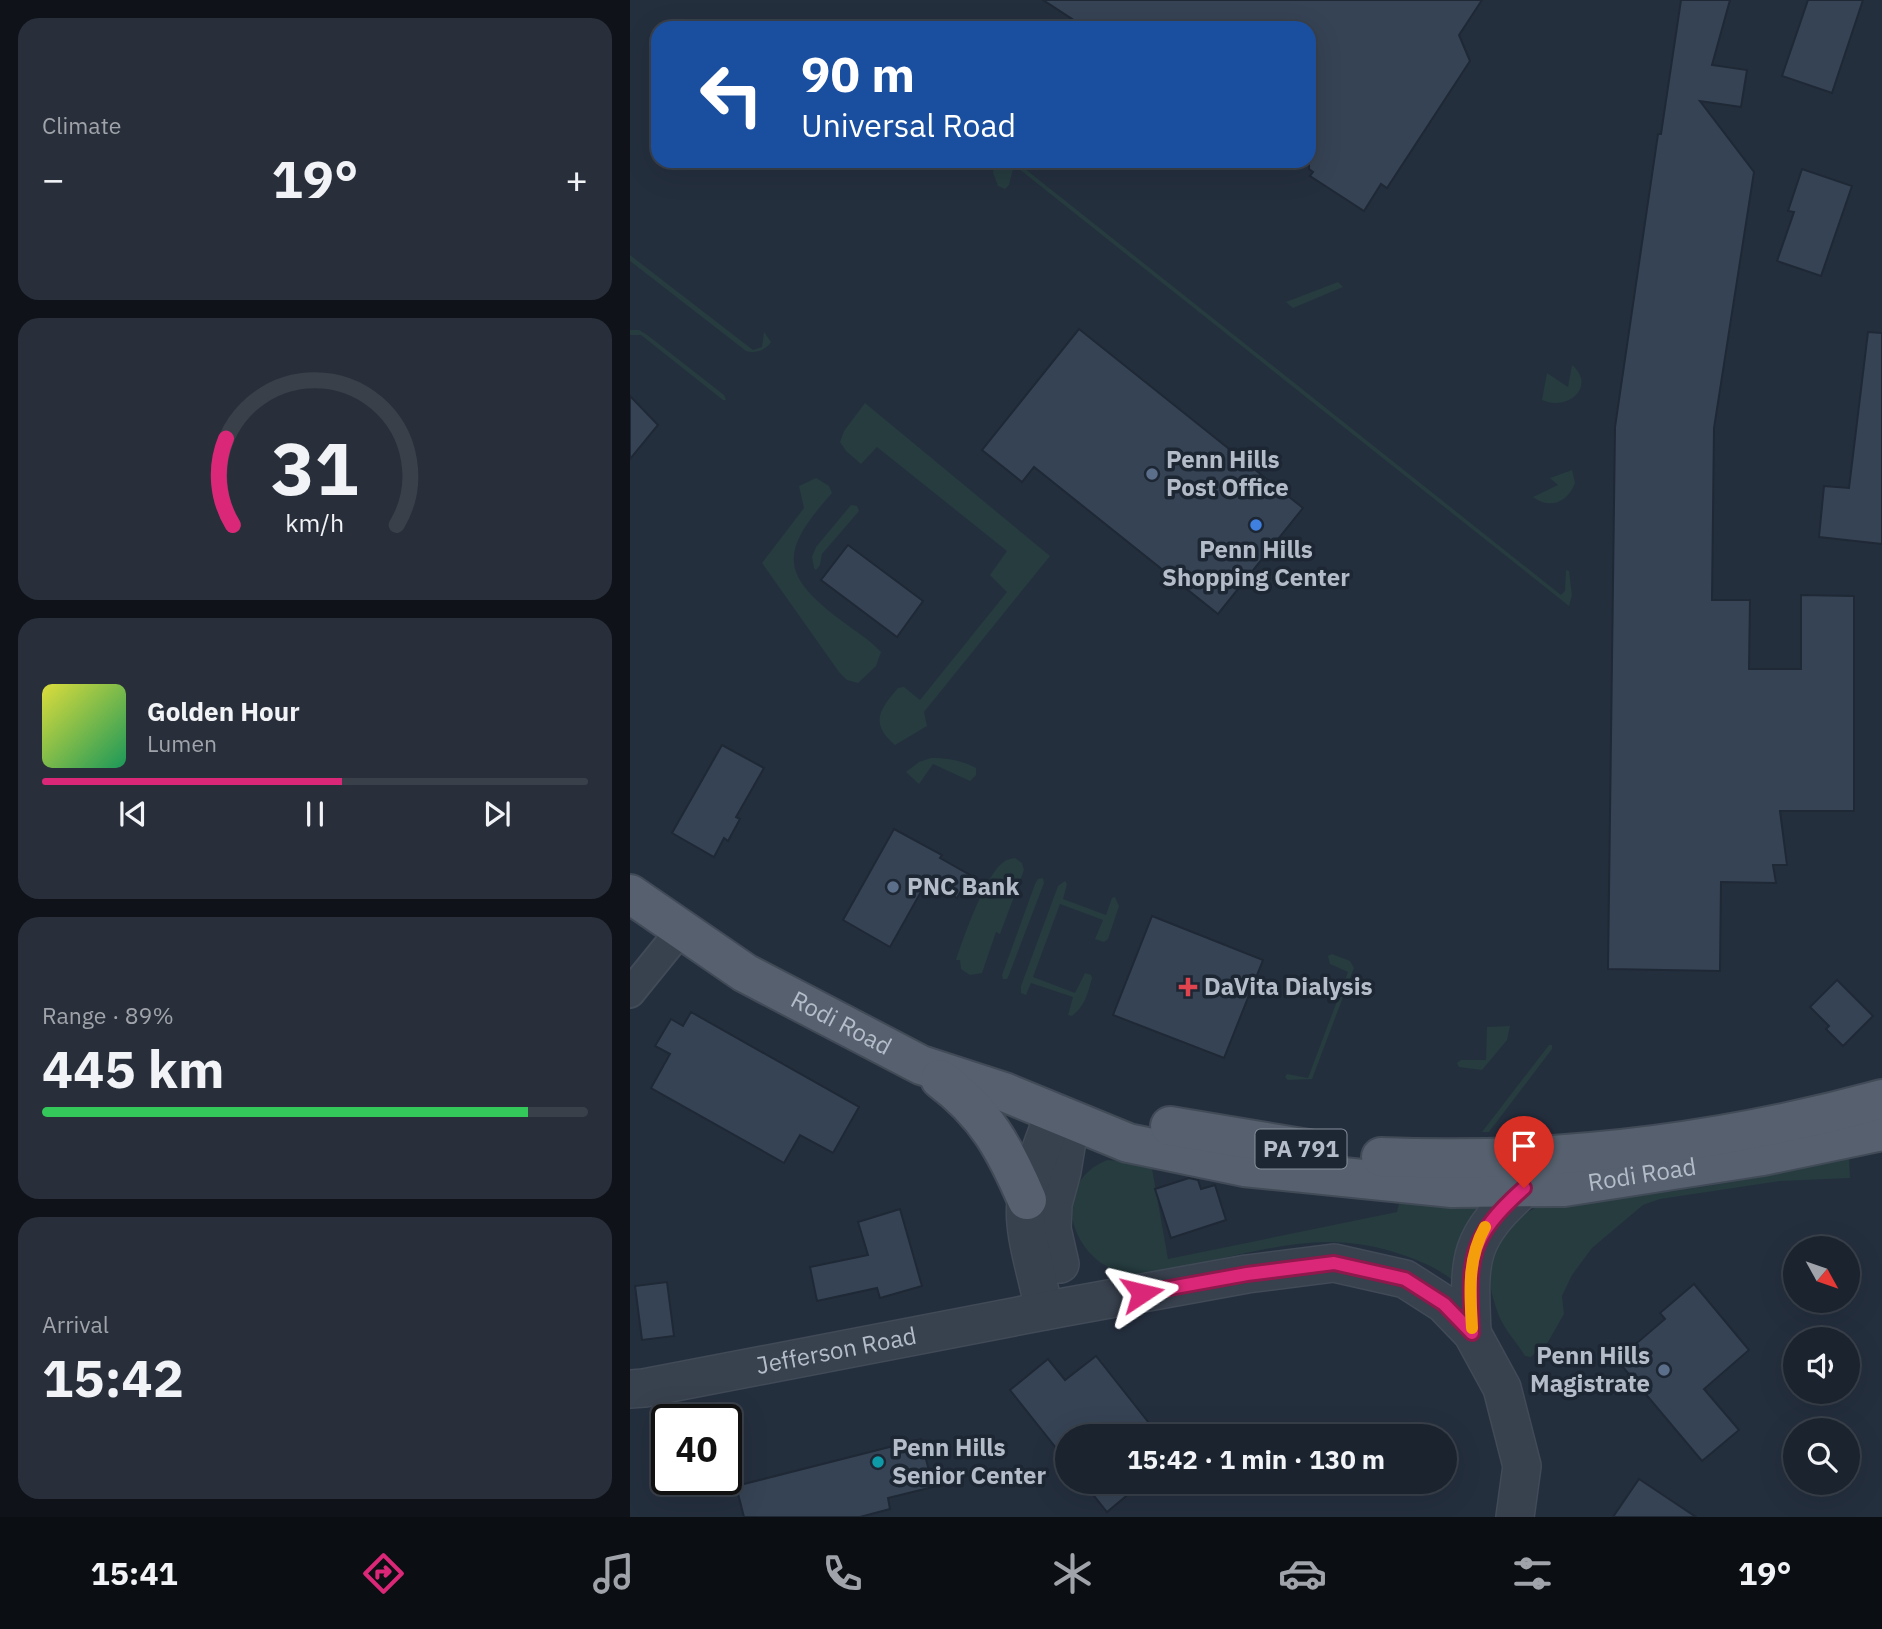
<!DOCTYPE html>
<html lang="en">
<head>
<meta charset="utf-8">
<style>
	body { margin:0; font-family:"IBM Plex Sans",sans-serif; background:#282f3a; color:#f1f3f6; height:100vh; display:flex; flex-direction:column; font-size:26px; white-space:nowrap }
	* { box-sizing:border-box; margin:0 }
	p { font-size:23px; color:#a0a4aa }
	.icon { flex:none; width:38px; height:38px; fill:none; stroke:currentColor; stroke-width:2; stroke-linecap:round; stroke-linejoin:round }
	.map { position:relative; flex:1; overflow:hidden }
	.panel { display:flex; flex-direction:column; gap:18px; padding:18px; background:#0f1319; width:630px }
	.panel>* { flex:none }
	.banner { position:absolute; left:21px; top:21px; width:665px; height:147px; border-radius:21px; box-shadow:0 7px 28px #0002,0 0 0 2px #39404a; background:#1a4fa0; color:#fff; overflow:hidden }
	.needle { width:46px; rotate:130deg }
	.fabs { position:absolute; left:1153px; top:1236px; display:grid; gap:14px }
	.fabs a { display:grid; place-items:center; width:77px; height:77px; border-radius:50%; background:#1b232e; box-shadow:0 7px 28px #0002,0 0 0 2px #39404a; font-size:35px }
	.speed { position:absolute; left:21px; top:1404px; display:flex; gap:14px; font-size:35px; font-weight:700; text-align:center }
	.speed>* { display:grid; place-content:center; width:91px; height:91px; border-radius:50%; background:#1b232e; box-shadow:0 7px 28px #0002,0 0 0 2px #39404a; line-height:1 }
	.speed .limit { border:4px solid #111; border-radius:10px; background:#fff; color:#111 }
	.pin { position:absolute; display:grid; place-items:center; width:60px; height:60px; color:#fff; margin:-72px -30px; border-radius:50% 50% 50% 0; rotate:-45deg; box-shadow:0 0 7px #0007 }
	.pin .icon { rotate:45deg }
	.me { position:absolute; width:77px; margin:-38px; rotate:80deg; stroke-linejoin:round; filter:drop-shadow(0 0 5px #0008) }
	.turn { display:flex; align-items:center; gap:24px; height:147px; padding:0 35px; font-size:32px }
	.turn .icon { width:91px; height:91px; stroke-width:2.5 }
	.turn b { display:block; font-size:49px; line-height:60px }
	.big { font-size:52px; font-weight:800; line-height:1.1 }
	.panel .widget { flex:1; display:flex; flex-direction:column; justify-content:center; gap:10px; min-width:0; padding:0 24px; border-radius:21px; background:#282f3a }
	.panel .dial { align-items:center; gap:0 }
	.dial svg { height:182px; overflow:visible; fill:none; stroke:#39404a; stroke-width:7; stroke-linecap:round; text-anchor:middle }
	.dial text { fill:#f1f3f6; stroke:none }
	.song { display:flex; align-items:center; gap:21px }
	.cover { width:84px; height:84px; border-radius:10px; background:linear-gradient(135deg,hsl(60 70% 55%),hsl(150 70% 35%)) }
	.played { height:7px; border-radius:4px; background:linear-gradient(90deg,#db2777 55%,#39404a 55%) }
	.keys { display:flex; justify-content:space-around; direction:ltr }
	.heat { display:flex; justify-content:space-between; align-items:center; font-size:38px; direction:ltr }
	.charge { height:10px; border-radius:5px; background:linear-gradient(90deg,#34c759 89%,#39404a 0) }
	.trip { position:absolute; left:425px; top:1424px; width:402px; height:70px; border-radius:35px; background:#1b232e; box-shadow:0 7px 28px #0002,0 0 0 2px #39404a; font-weight:800; line-height:70px; text-align:center }
	.tab-bar { display:flex; height:112px; justify-content:space-around; align-items:center; background:#0b0e12; color:#a0a4aa }
	.tab-bar .icon { width:49px; height:49px }
	.tab-bar .selected { color:#db2777 }
	.tab-bar b { font-size:32px; color:#f1f3f6 }
	main { display:flex; flex:1; min-height:0 }
	.map>svg:first-child { display:block }
	.green { fill:#263c3f }
	.building { fill:#364354; stroke:#1f2835; stroke-width:2 }
	.lines { fill:none; stroke-linecap:round; stroke-linejoin:round }
	.minor-casing { stroke:#414a57; stroke-width:32 }
	.tertiary-casing { stroke:#414a57; stroke-width:40 }
	.primary-casing { stroke:#414a57; stroke-width:42 }
	.minor { stroke:#38414e; stroke-width:28 }
	.tertiary { stroke:#38414e; stroke-width:37 }
	.primary { stroke:#56606e; stroke-width:38 }
	.route-casing { stroke:#8e194d; stroke-width:18 }
	.route { stroke:#db2777; stroke-width:12 }
	.slow { stroke:#f59e0b; stroke-width:12 }
	.service-dot { fill:#5c6f8a; stroke:#1d2633; stroke-width:2.5 }
	.shop-dot { fill:#3f7fe0; stroke:#1d2633; stroke-width:2.5 }
	.health-dot { fill:#e0444e; stroke:#1d2633; stroke-width:2.5 }
	.culture-dot { fill:#0f9aa8; stroke:#1d2633; stroke-width:2.5 }
	.labels { text-anchor:middle; stroke-width:7; stroke-linejoin:round; paint-order:stroke }
	.shield { fill:#1d2633; stroke:#878f9c; stroke-width:2 }
	.shield-label { font-size:23px; font-weight:bold; fill:#b4bcc9 }
	.poi-label { font-size:24px; font-weight:bold; fill:#b4bcc9; stroke:#1d2633; text-anchor:start }
	.street-label { font-size:24px; fill:#b4bcc9; stroke:#1d2633 }
</style>
</head>
<body>
<main>
<section class="panel">
<div class="widget"><p>Climate</p>
<div class="heat"><a>−</a><b class="big">19°</b><a>+</a></div>
</div>
<div class="widget dial"><svg viewBox="0 0 100 80">
<path d="M14 69A42 42 0 1 1 86 69"/>
<path d="M14 69A42 42 0 0 1 11 31" stroke="#db2777"/>
<text x="50" y="56" font-size="32" font-weight="700">31</text>
<text x="50" y="72" font-size="11">km/h</text>
</svg></div>
<div class="widget">
<div class="song"><i class="cover"></i><div><b>Golden Hour</b><p>Lumen</p></div></div>
<div class="played"></div>
<div class="keys"><svg class="icon" aria-label="previous" viewBox="0 0 24 24"><path d="M18 5L8 12l10 7zM5 5v14"/></svg><svg class="icon" aria-label="pause" viewBox="0 0 24 24"><path d="M8 5v14M16 5v14"/></svg><svg class="icon" aria-label="next" viewBox="0 0 24 24"><path d="M6 5l10 7-10 7zM19 5v14"/></svg></div>
</div>
<div class="widget"><p>Range · 89%</p><b class="big">445 km</b><div class="charge"></div></div>
<div class="widget"><p>Arrival</p><b class="big">15:42</b></div>
</section>
<div class="map">
<svg width="1252" height="1517" viewBox="0 0 1252 1517">
	<rect width="100%" height="100%" fill="#242f3e"/>
	<g class="green">
		<path d="M 365,161 L 390,161 L 389,164 L 931,595 L 935,591 L 936,570 L 939,571 L 942,595 L 939,606 L 384,165 L 379,185 L 375,189 L 368,186 L 363,173 Z"/>
		<path d="M 0,255 L 123,350 L 132,347 L 134,332 L 141,342 C 136,350 125,354 116,351 L 0,261 Z"/>
		<path d="M 708,282 L 713,287 L 663,308 L 656,302 Z"/>
		<path d="M 0,330 L 9,330 L 16,334 L 94,395 L 96,400 L 93,400 L 11,335 L 0,335 Z"/>
		<path d="M 942,365 C 967,386 938,412 912,400 L 917,373 L 938,387 Z"/>
		<path d="M 235,403 L 420,556 L 294,712 L 297,726 L 265,745 C 239,723 250,709 268,688 L 274,687 L 290,700 L 377,592 L 360,575 L 377,551 L 247,447 L 231,464 L 216,451 L 210,442 L 214,431 Z"/>
		<path d="M 942,470 L 945,483 C 938,502 920,510 903,497 L 928,485 L 920,478 Z"/>
		<path d="M 186,478 L 199,486 L 202,493 C 150,551 149,574 212,621 C 225,631 240,640 251,652 L 246,666 L 228,683 L 217,680 L 209,672 L 132,563 L 174,508 L 169,486 Z"/>
		<path d="M 221,505 L 227,506 L 229,511 L 192,554 L 190,565 L 186,570 L 184,568 L 182,557 L 186,547 Z"/>
		<path d="M 301,758 C 317,758 331,760 346,768 L 346,775 L 340,781 L 303,764 L 289,784 L 276,772 L 289,762 Z"/>
		<path d="M 385,858 L 392,863 L 394,870 L 370,934 L 366,932 L 352,973 L 340,975 L 331,969 L 330,960 L 326,960 C 333,939 356,872 375,861 C 378,859 381,859 385,858 Z"/>
		<path d="M 413,878 L 414,883 L 379,975 L 377,979 L 373,979 L 372,975 L 405,884 L 408,879 Z"/>
		<path d="M 435,881 L 437,884 L 433,899 L 476,915 L 482,898 L 485,897 L 489,906 L 478,939 L 474,942 L 465,939 L 473,920 L 430,904 L 403,977 L 445,993 L 455,973 L 461,975 L 462,978 C 458,993 455,1006 442,1016 L 438,1015 L 443,997 L 401,983 L 396,995 L 391,993 L 391,986 L 428,886 Z"/>
		<path d="M 702,954 L 720,961 L 724,968 L 682,1079 L 658,1080 L 655,1077 L 657,1074 L 678,1078 L 718,972 L 700,964 L 698,956 Z"/>
		<path d="M 880,1026 L 877,1040 L 852,1070 L 829,1067 L 827,1063 L 831,1060 L 856,1060 L 857,1027 Z"/>
		<path d="M 919,1045 L 922,1045 L 922,1049 L 859,1132 L 852,1132 Z"/>
		<path d="M 1219,1158 L 1220,1178 L 1150,1181 L 1030,1199 L 1013,1205 L 962,1248 L 942,1275 L 932,1296 L 934,1314 L 910,1356 L 905,1353 L 901,1357 L 895,1356 C 887,1343 875,1330 869,1316 C 865,1305 860,1291 860,1279 C 861,1244 887,1209 923,1202 C 956,1196 991,1198 1024,1194 C 1090,1185 1155,1173 1219,1158 Z"/>
		<path d="M 477,1160 L 521,1163 L 538,1259 L 767,1212 L 770,1199 L 848,1201 L 852,1209 L 825,1282 C 809,1269 793,1262 773,1255 C 702,1230 650,1246 579,1261 C 552,1268 524,1278 495,1273 C 451,1265 421,1204 459,1171 C 464,1166 471,1163 477,1160 Z"/>
	</g>
	<g class="building">
		<path d="M 413,0 L 852,0 L 829,35 L 840,61 L 757,188 L 751,184 L 734,211 L 680,176 L 683,172 L 679,169 L 679,28 L 456,28 Z"/>
		<path d="M 1051,0 L 1100,0 L 1082,65 L 1117,70 L 1111,107 L 1070,101 L 1124,172 L 1084,428 L 1082,600 L 1120,600 L 1119,669 L 1171,669 L 1171,595 L 1224,596 L 1224,811 L 1150,811 L 1157,865 L 1143,865 L 1146,883 L 1091,882 L 1090,971 L 978,969 L 985,427 L 1028,134 L 1031,134 Z"/>
		<path d="M 1178,0 L 1233,0 L 1202,93 L 1152,76 Z"/>
		<path d="M 1172,169 L 1222,186 L 1191,276 L 1147,261 L 1164,212 L 1158,211 Z"/>
		<path d="M 449,329 L 673,508 L 588,614 L 404,467 L 392,482 L 352,450 Z"/>
		<path d="M 1238,332 L 1252,333 L 1252,544 L 1189,537 L 1194,486 L 1219,488 Z"/>
		<path d="M 0,396 L 28,425 L 0,459 Z"/>
		<path d="M 218,545 L 293,601 L 267,637 L 191,580 Z"/>
		<path d="M 92,745 L 134,768 L 106,817 L 110,819 L 98,841 L 94,838 L 84,857 L 42,833 Z"/>
		<path d="M 264,829 L 312,855 L 310,858 L 340,875 L 327,898 L 297,881 L 260,947 L 213,920 Z"/>
		<path d="M 522,916 L 633,960 L 594,1058 L 483,1015 Z"/>
		<path d="M 1207,980 L 1243,1016 L 1213,1046 L 1196,1029 L 1199,1026 L 1180,1007 Z"/>
		<path d="M 61,1012 L 229,1107 L 203,1153 L 170,1135 L 154,1163 L 21,1088 L 40,1054 L 25,1046 L 41,1019 L 53,1026 Z"/>
		<path d="M 559,1178 L 568,1180 L 571,1189 L 585,1185 L 596,1220 L 541,1238 L 525,1189 Z"/>
		<path d="M 270,1209 L 292,1286 L 250,1298 L 247,1288 L 187,1301 L 180,1267 L 238,1255 L 228,1222 Z"/>
		<path d="M 37,1282 L 44,1336 L 12,1340 L 5,1286 Z"/>
		<path d="M 1064,1284 L 1119,1350 L 1074,1389 L 1109,1430 L 1072,1461 L 987,1360 L 1035,1319 L 1030,1313 Z"/>
		<path d="M 466,1356 L 530,1437 L 438,1437 L 438,1463 L 380,1390 L 418,1359 L 435,1380 Z"/>
		<path d="M 291,1439 L 303,1487 L 258,1498 L 260,1509 L 230,1517 L 114,1517 L 106,1486 Z"/>
		<path d="M 1009,1479 L 1066,1517 L 983,1517 Z"/>
		<path d="M 453,1482 L 513,1482 L 477,1512 Z"/>
	</g>
	<g class="lines">
		<defs>
			<path id="minor" d="M 0,993 L 51,930"/>
			<g id="tertiary">
				<path d="M 430,1264 L 422,1229 L 423,1204 L 432,1171 L 440,1122"/>
				<path d="M 414,1311 C 409,1279 392,1233 396,1202 C 400,1172 415,1142 424,1112"/>
				<path d="M 842,1333 C 839,1259 836,1240 894,1188"/>
				<path id="s1" d="M 0,1389 L 14,1388 L 435,1307 L 617,1274 L 704,1263 L 775,1279 L 814,1304 L 842,1333 L 872,1388 L 892,1466 L 885,1517"/>
			</g>
			<g id="primary">
				<path id="s2" d="M 0,894 L 115,973 L 291,1065 L 374,1092 L 498,1143 L 614,1167 L 822,1188 L 934,1187 L 1133,1156 L 1252,1131"/>
				<path d="M 310,1079 C 356,1113 375,1149 397,1200"/>
				<path d="M 540,1126 L 678,1149"/>
				<path d="M 751,1157 C 921,1164 1088,1144 1252,1099"/>
			</g>
		</defs>
		<use href="#minor" class="minor-casing"/>
		<use href="#tertiary" class="tertiary-casing"/>
		<use href="#primary" class="primary-casing"/>
		<use href="#minor" class="minor"/>
		<use href="#tertiary" class="tertiary"/>
		<use href="#primary" class="primary"/>
	</g>
	<g class="lines">
		<defs>
			<path id="route" d="M 512,1293 L 617,1274 L 704,1263 L 775,1279 L 814,1304 L 842,1333 C 839,1259 836,1240 894,1188"/>
		</defs>
		<use href="#route" class="route-casing"/>
		<use href="#route" class="route"/>
		<path class="slow" d="M 842,1328 C 840,1293 837,1259 855,1227"/>
	</g>
	<g class="service-dot">
		<circle cx="522" cy="474" r="7"/>
		<circle cx="263" cy="887" r="7"/>
		<circle cx="1034" cy="1370" r="7"/>
	</g>
	<circle class="shop-dot" cx="626" cy="525" r="7"/>
	<path class="health-dot" d="M554.5 976.5h7v7h7v7h-7v7h-7v-7h-7v-7h7z"/>
	<circle class="culture-dot" cx="248" cy="1462" r="7"/>
	<g class="labels">
		<rect class="shield" x="625.5" y="1129.5" width="91" height="39" rx="5"/>
		<g class="shield-label">
			<text x="671" y="1157">PA 791</text>
		</g>
		<g class="poi-label">
			<text x="536" y="468">Penn Hills<tspan x="536" dy="28">Post Office</tspan></text>
			<text x="626" y="558" text-anchor="middle">Penn Hills<tspan x="626" dy="28">Shopping Center</tspan></text>
			<text x="277" y="895">PNC Bank</text>
			<text x="574" y="995">DaVita Dialysis</text>
			<text x="1020" y="1364" text-anchor="end">Penn Hills<tspan x="1020" dy="28">Magistrate</tspan></text>
			<text x="262" y="1456">Penn Hills<tspan x="262" dy="28">Senior Center</tspan></text>
		</g>
		<g class="street-label">
			<text dy="8" stroke="none"><textPath href="#s2" startOffset="248">Rodi Road</textPath></text>
			<text dy="8" stroke="none"><textPath href="#s2" startOffset="1078">Rodi Road</textPath></text>
			<text dy="8" stroke="none"><textPath href="#s1" startOffset="210">Jefferson Road</textPath></text>
		</g>
	</g>
</svg>
<div class="fabs">
<a><svg class="needle" viewBox="-14 -14 28 28"><path d="M0-13l5 13h-10z" fill="#e53935"/><path d="M0 13l5-13h-10z" fill="#a0a4aa"/></svg></a>
<a><svg class="icon" aria-label="sound" viewBox="0 0 24 24"><path d="M4 9h4l5-4v14l-5-4H4zM17 9q2 3 0 6"/></svg></a>
<a><svg class="icon" aria-label="search" viewBox="0 0 24 24"><circle cx="10" cy="10" r="6"/><path d="M15 15l6 6"/></svg></a>
</div>
<div class="speed"><div class="limit">40</div></div>
<div class="pin" style="left:894px;top:1188px;background:#d93025"><svg class="icon" aria-label="arrive" viewBox="0 0 24 24"><path d="M6 21V4h12l-3 4 3 4H6"/></svg></div>
<svg class="me" style="left:512px;top:1293px" viewBox="-20 -20 40 40"><path d="M0-17L14 15 0 8-14 15z" fill="#db2777" stroke="#fff" stroke-width="4"/></svg>
<div class="trip">15:42 · 1 min · 130 m</div>
<div class="banner">
<div class="turn"><svg class="icon" aria-label="left" viewBox="0 0 24 24"><path d="M17 20v-9H6M10 6l-5 5 5 5"/></svg><div><b>90 m</b>Universal Road</div></div>
</div>
</div>
</main>
<nav class="tab-bar">
<b>15:41</b>
<svg class="icon selected" aria-label="directions" viewBox="0 0 24 24"><path d="M12 3l9 9-9 9-9-9zM9 14v-3h6M13 9l2 2-2 2"/></svg>
<svg class="icon" aria-label="music" viewBox="0 0 24 24"><path d="M9 18V5l10-2v13"/><circle cx="6" cy="18" r="3"/><circle cx="16" cy="16" r="3"/></svg>
<svg class="icon" aria-label="phone" viewBox="0 0 24 24"><path d="M5 4h4l2 5-3 2q2 4 5 5l2-3 5 2v4C11 20 4 13 5 4z"/></svg>
<svg class="icon" aria-label="climate" viewBox="0 0 24 24"><path d="M12 3v18M4 7l16 10M4 17L20 7"/></svg>
<svg class="icon" aria-label="car" viewBox="0 0 24 24"><path d="M5 17H2v-5l4-1 3-4h7l3 4 3 1v5h-3M9 17h6M6 11h13"/><circle cx="7" cy="17" r="2"/><circle cx="17" cy="17" r="2"/></svg>
<svg class="icon" aria-label="filters" viewBox="0 0 24 24"><path d="M4 7h16M4 17h16"/><circle cx="9" cy="7" r="2"/><circle cx="15" cy="17" r="2"/></svg>
<b>19°</b>
</nav>
</body>
</html>
